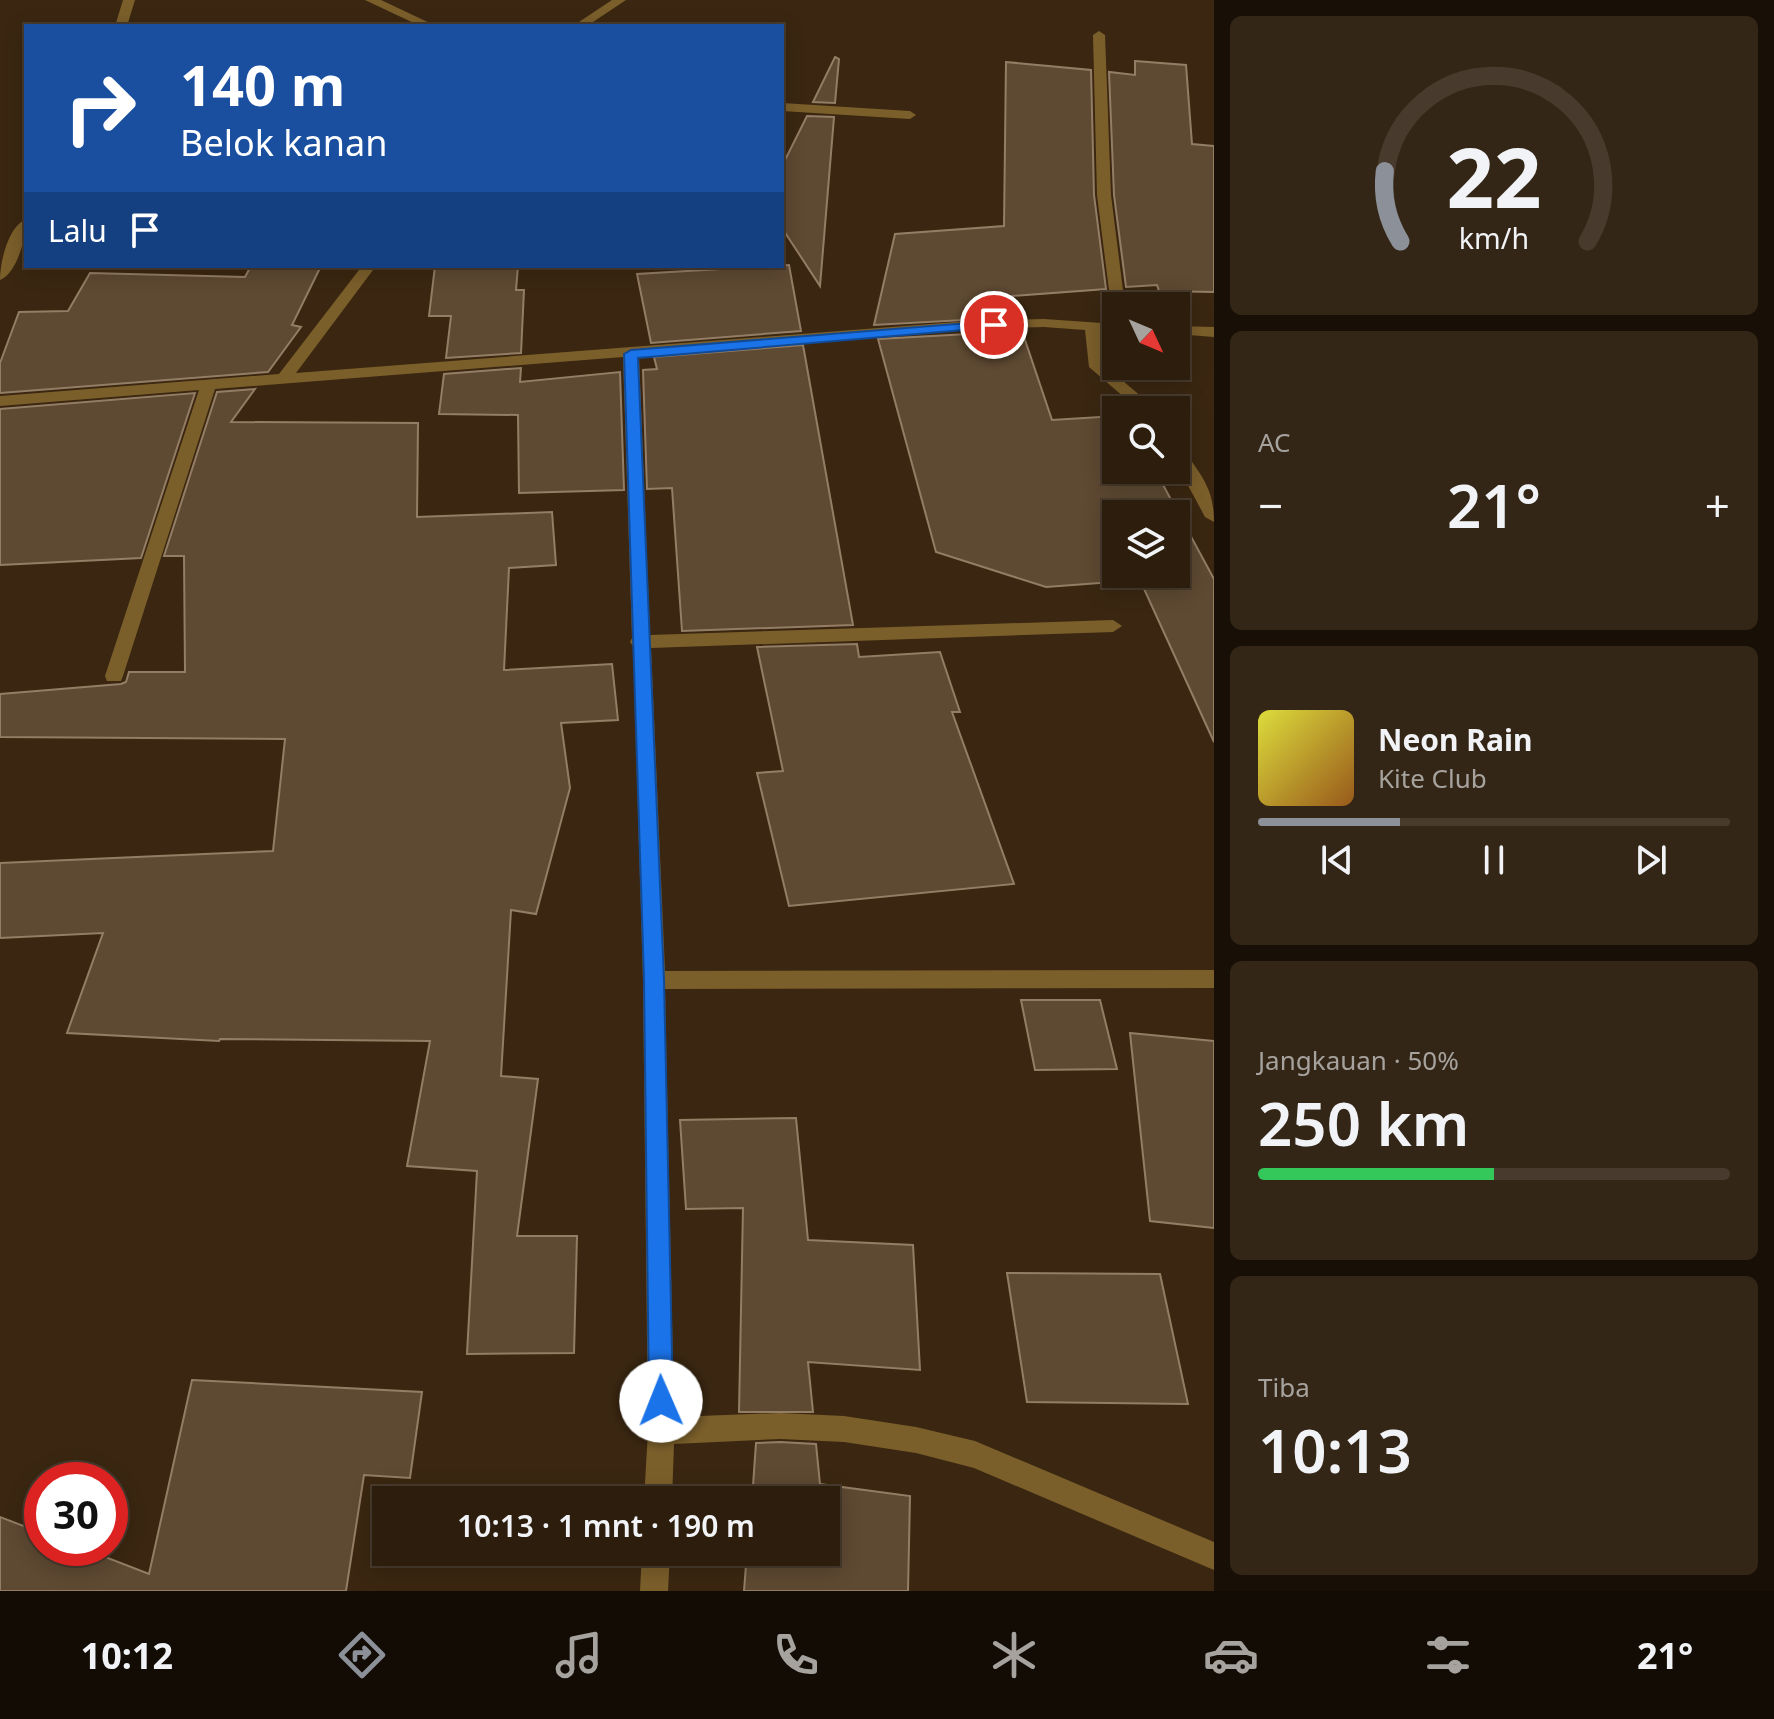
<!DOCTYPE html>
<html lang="id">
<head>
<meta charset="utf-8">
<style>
	body { margin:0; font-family:"Noto Sans",sans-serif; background:#342616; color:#f1f3f6; height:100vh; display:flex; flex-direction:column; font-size:30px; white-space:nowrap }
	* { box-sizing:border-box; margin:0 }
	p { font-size:26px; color:#a6a29d }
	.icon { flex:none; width:44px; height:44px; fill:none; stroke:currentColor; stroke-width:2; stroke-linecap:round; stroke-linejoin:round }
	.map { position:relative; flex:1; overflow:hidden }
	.sheet { display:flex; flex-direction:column; gap:16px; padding:16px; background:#181007; width:560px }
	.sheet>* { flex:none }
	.hud { position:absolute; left:24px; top:24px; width:760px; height:244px; border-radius:0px; box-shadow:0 4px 20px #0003,0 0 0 2px #483b2e; background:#1a4fa0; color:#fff; overflow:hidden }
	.needle { width:52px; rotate:134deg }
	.tools { position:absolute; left:1102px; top:292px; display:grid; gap:16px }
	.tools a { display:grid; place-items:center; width:88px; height:88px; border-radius:0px; background:#2c1d0d; box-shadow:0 4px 20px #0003,0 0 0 2px #483b2e; font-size:40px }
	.speed { position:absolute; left:24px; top:1462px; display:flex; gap:16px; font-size:40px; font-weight:700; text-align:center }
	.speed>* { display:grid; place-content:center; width:104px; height:104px; border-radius:50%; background:#2c1d0d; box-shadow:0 4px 20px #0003,0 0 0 2px #483b2e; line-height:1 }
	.speed .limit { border:12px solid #d22; background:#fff; color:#111 }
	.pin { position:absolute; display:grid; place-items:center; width:68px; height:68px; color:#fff; margin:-34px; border:4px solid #fff; border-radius:50%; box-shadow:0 2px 8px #0007 }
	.me { position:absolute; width:88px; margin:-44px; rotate:359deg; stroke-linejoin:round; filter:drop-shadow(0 0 6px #0008) }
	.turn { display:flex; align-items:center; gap:28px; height:168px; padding:0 24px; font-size:36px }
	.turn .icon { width:104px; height:104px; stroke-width:2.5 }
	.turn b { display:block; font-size:56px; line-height:68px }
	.then { display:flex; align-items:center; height:76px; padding:0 24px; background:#0003; gap:16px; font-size:30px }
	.big { font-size:60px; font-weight:600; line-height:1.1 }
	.sheet .widget { flex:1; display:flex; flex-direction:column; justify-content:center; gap:12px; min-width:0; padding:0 28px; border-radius:12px; background:#342616 }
	.sheet .dial { align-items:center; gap:0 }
	.dial svg { height:208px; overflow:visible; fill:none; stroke:#483b2e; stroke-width:7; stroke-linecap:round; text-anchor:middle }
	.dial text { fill:#f1f3f6; stroke:none }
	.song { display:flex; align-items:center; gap:24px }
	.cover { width:96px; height:96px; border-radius:12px; background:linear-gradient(135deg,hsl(60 70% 55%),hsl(30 70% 35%)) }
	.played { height:8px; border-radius:4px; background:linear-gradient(90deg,#8c9099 30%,#483b2e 30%) }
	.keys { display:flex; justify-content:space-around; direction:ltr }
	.heat { display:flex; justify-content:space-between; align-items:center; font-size:44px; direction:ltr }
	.charge { height:12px; border-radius:6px; background:linear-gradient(90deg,#34c759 50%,#483b2e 0) }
	.trip { position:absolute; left:372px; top:1486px; width:468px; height:80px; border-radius:0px; background:#2c1d0d; box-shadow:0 4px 20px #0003,0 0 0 2px #483b2e; font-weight:600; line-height:80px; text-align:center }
	.dock { display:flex; height:128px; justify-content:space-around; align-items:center; background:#120c05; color:#a6a29d }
	.dock .icon { width:56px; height:56px }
	.dock .active { color:#8c9099 }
	.dock b { font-size:36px; color:#f1f3f6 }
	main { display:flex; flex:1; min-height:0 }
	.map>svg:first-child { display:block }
	.building { fill:#5e4932; stroke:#947d65; stroke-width:2; fill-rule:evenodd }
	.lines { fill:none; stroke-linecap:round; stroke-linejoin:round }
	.minor { fill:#7b5f2b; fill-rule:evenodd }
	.route { fill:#1a73e8; stroke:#114b97; stroke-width:2 }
</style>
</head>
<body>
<main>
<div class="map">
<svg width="1214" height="1591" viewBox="0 0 1214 1591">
	<rect width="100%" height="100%" fill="#3b2711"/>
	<g class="building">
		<path d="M 835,57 L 839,59 L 835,103 L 813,102 Z"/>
		<path d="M 1135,61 L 1186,65 L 1192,144 L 1214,146 L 1214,292 L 1159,291 L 1157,285 L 1126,287 L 1114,195 L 1109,72 L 1135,75 Z"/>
		<path d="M 1006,62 L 1091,70 L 1094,195 L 1106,289 L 1011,296 L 1018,317 L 874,325 L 895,234 L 1004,226 Z"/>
		<path d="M 807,116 L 834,117 L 820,286 L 782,228 L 782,166 Z"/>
		<path d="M 789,265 L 801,331 L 651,343 L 637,274 Z"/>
		<path d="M 251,266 L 321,266 L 292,325 L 301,327 L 268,372 L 0,393 L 0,363 L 19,312 L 68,311 L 90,273 L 245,277 Z"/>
		<path d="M 435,266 L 518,266 L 516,290 L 524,290 L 521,353 L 446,358 L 451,316 L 429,316 Z"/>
		<path d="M 1022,331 L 1052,420 L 1116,416 L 1116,470 L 1155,470 L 1214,579 L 1214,742 L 1140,580 L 1046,587 L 936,552 L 878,339 ZM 1116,514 L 1176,514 L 1176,574 L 1116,574 Z"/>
		<path d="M 803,345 L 853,625 L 682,631 L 672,488 L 647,489 L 643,370 L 657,369 L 654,357 Z"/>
		<path d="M 521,368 L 520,382 L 620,372 L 624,490 L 519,493 L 518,415 L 439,414 L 444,374 Z"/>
		<path d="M 255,389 L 231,422 L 418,423 L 417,517 L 552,512 L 556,565 L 509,568 L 504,670 L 612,664 L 618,720 L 561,723 L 570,788 L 536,914 L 511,910 L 501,1076 L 538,1079 L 517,1236 L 577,1236 L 574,1353 L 467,1354 L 477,1171 L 407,1166 L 430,1041 L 220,1039 L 219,1041 L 67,1033 L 103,933 L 0,938 L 0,863 L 273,851 L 285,739 L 0,737 L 0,694 L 121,684 L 126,682 L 129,672 L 185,672 L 184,556 L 164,556 L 217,392 Z"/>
		<path d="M 195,393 L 141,558 L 0,565 L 0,409 Z"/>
		<path d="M 857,644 L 859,657 L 940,652 L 960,712 L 952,712 L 1014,884 L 789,906 L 757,773 L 783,771 L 757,647 Z"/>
		<path d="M 1021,1000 L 1100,1000 L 1117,1069 L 1035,1070 Z"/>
		<path d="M 1130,1033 L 1214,1041 L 1214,1228 L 1150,1221 Z"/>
		<path d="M 796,1118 L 808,1240 L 913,1245 L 920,1370 L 808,1362 L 813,1412 L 739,1412 L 743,1208 L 686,1209 L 680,1120 Z"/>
		<path d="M 1007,1273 L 1160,1274 L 1188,1404 L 1027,1402 Z"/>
		<path d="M 192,1380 L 422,1392 L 410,1478 L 364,1475 L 346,1591 L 0,1591 L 0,1517 L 42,1533 L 42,1548 L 82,1548 L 149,1574 Z"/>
		<path d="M 780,1442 L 816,1444 L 820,1484 L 910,1496 L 908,1591 L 744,1591 L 747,1552 L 826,1552 L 826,1500 L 752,1500 L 756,1443 Z"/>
	</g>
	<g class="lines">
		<g class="minor">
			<path d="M 123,0 L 135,0 L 127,26 L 115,26 Z"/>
			<path d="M 365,0 L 381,0 L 436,26 L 420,26 Z"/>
			<path d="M 612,0 L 626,0 L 587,26 L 573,26 Z"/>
			<path d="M 1099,31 L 1105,35 L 1111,195 L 1125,306 L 1116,306 L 1116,310 L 1111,306 L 1097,195 L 1093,35 Z"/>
			<path d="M 782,103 L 910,111 L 916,115 L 910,119 L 782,111 Z"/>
			<path d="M 26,219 C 26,237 18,272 0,280 C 0,262 8,227 26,219 Z"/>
			<path d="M 362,266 L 376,266 L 296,373 L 969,321 L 1044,319 L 1116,324 L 1116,332 L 1100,331 L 1102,363 L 1157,410 L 1139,410 L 1089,367 L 1085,330 L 1044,327 L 969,329 L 639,355 L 650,635 L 1113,620 L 1122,626 L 1113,632 L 651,648 L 665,971 L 1214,970 L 1214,988 L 665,989 L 674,1417 L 780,1413 L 844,1416 L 916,1427 L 975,1441 L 1214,1542 L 1214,1570 L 974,1468 L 916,1453 L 844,1442 L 780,1439 L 674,1444 L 672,1500 L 644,1500 L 648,1431 L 643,980 L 633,646 L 630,642 L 632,638 L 623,357 L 215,389 L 123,676 L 121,681 L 107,681 L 105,676 L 199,390 L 0,406 L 0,396 L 279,374 Z"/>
			<path d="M 1176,326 L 1214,327 L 1214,337 L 1176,334 Z"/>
			<path d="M 1176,446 L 1182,448 C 1201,475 1214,488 1214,522 L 1205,517 L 1176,463 Z"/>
			<path d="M 642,1552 L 670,1552 L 668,1591 L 640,1591 Z"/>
		</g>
	</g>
	<path class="route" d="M 994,321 L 1001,325 L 999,327 L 638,358 L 664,980 L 673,1401 L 669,1409 L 661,1413 L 652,1409 L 649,1401 L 644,980 L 624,354 L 631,350 Z"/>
</svg>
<div class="tools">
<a><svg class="needle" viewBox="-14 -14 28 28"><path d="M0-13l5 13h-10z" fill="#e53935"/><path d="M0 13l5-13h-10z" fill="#a6a29d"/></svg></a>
<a><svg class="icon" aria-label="search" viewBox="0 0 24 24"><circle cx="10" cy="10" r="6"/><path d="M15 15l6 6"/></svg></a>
<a><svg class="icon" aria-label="layers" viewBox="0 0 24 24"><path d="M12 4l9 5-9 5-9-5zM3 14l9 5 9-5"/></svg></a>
</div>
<div class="speed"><div class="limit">30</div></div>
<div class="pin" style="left:994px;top:325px;background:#d93025"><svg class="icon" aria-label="arrive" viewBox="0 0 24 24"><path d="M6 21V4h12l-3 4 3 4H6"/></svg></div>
<svg class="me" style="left:661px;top:1401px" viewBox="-20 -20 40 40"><circle r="19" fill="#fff"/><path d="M0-13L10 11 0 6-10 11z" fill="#1a73e8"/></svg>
<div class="trip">10:13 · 1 mnt · 190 m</div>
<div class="hud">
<div class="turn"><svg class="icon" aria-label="right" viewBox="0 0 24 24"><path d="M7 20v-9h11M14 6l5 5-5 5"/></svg><div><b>140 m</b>Belok kanan</div></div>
<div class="then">Lalu<svg class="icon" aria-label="arrive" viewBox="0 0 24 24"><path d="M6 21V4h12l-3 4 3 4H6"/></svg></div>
</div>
</div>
<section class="sheet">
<div class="widget dial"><svg viewBox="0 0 100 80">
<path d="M14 69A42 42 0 1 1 86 69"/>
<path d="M14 69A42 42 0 0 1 8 42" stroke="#8c9099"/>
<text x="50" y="56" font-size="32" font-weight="700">22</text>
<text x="50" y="72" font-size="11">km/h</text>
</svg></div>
<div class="widget"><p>AC</p>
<div class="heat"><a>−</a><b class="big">21°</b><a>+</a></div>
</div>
<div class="widget">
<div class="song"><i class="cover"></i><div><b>Neon Rain</b><p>Kite Club</p></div></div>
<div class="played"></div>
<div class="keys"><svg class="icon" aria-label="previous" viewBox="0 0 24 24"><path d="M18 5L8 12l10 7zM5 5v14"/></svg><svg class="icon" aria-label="pause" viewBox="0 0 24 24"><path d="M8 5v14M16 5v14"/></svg><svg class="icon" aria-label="next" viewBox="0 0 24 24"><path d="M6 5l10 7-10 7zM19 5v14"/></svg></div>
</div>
<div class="widget"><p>Jangkauan · 50%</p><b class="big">250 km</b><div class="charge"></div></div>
<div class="widget"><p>Tiba</p><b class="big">10:13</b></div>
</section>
</main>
<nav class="dock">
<b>10:12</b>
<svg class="icon active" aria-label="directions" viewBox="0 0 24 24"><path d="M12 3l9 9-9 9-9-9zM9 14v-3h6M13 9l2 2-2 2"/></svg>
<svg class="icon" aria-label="music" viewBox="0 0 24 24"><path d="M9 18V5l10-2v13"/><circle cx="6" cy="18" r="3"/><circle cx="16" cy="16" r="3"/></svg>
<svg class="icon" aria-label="phone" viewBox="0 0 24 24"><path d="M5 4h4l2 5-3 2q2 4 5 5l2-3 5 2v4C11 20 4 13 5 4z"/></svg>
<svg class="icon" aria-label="climate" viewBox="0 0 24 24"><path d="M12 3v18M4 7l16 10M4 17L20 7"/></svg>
<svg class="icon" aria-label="car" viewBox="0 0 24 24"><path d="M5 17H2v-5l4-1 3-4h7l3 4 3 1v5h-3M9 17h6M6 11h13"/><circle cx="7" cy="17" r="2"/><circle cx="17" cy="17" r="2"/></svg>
<svg class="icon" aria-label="filters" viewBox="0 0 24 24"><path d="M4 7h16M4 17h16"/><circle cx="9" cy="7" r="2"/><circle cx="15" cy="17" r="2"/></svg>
<b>21°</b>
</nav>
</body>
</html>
